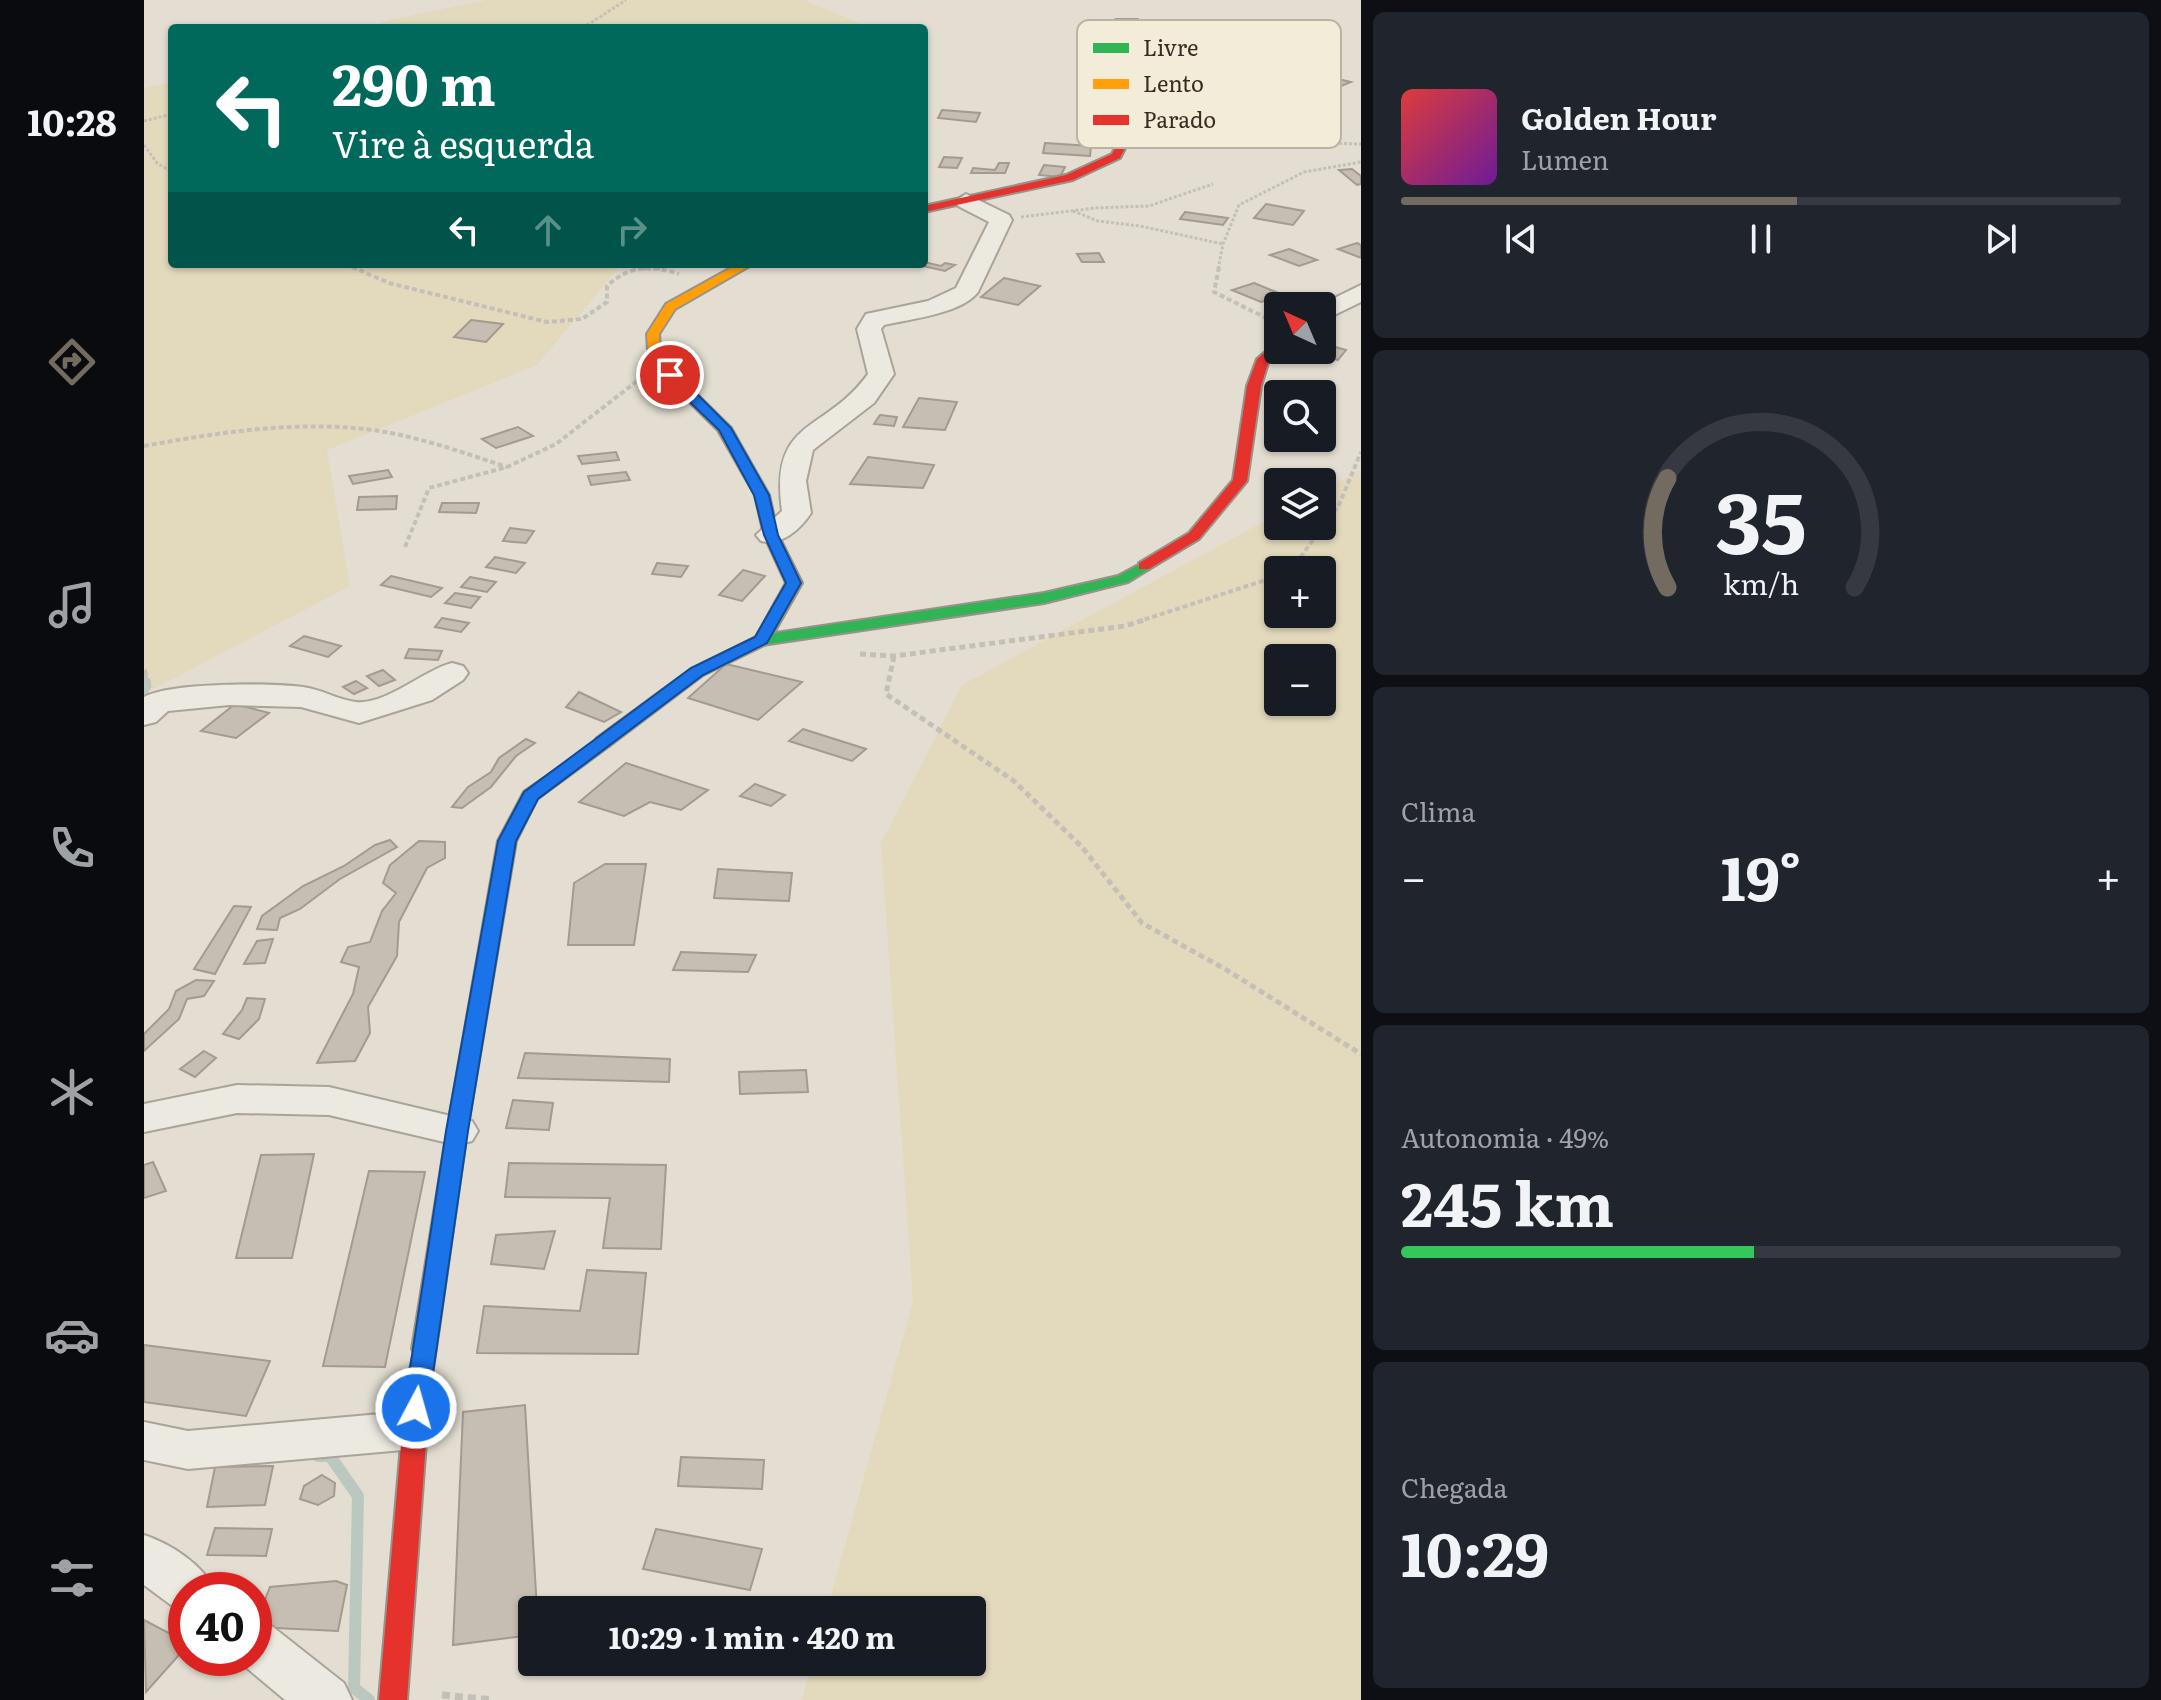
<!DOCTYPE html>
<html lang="pt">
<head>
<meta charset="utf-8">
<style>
	body { margin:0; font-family:Literata,serif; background:#20242c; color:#f1f3f6; height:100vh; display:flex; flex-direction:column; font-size:30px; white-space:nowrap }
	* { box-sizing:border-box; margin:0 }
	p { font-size:26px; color:#9ea1a6 }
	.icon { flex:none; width:44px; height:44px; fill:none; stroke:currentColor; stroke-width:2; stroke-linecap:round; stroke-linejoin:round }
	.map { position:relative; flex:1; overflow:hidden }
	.details { display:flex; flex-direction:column; gap:12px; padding:12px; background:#0d0f14; width:800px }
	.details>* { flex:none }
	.banner { position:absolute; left:24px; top:24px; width:760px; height:244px; border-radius:8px; box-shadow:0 2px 6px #0004; background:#00695c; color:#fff; overflow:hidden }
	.needle { width:52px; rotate:316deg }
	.controls { position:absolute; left:1120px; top:292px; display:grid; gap:16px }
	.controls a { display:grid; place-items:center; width:72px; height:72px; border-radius:8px; background:#171b24; box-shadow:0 2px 6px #0004; font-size:40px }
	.speed { position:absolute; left:24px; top:1572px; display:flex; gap:16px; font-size:40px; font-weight:700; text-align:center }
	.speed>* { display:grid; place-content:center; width:104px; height:104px; border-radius:50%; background:#171b24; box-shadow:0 2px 6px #0004; line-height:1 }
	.speed .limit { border:12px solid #d22; background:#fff; color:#111 }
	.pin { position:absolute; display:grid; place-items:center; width:68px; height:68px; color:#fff; margin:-34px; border:4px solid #fff; border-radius:50%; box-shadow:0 2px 8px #0007 }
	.me { position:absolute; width:88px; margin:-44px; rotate:6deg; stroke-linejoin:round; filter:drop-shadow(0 0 6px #0008) }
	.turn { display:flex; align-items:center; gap:28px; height:168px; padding:0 32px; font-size:36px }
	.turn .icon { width:104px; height:104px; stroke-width:2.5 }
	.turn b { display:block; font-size:56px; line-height:68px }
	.lanes { display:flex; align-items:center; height:76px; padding:0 32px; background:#0003; justify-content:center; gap:40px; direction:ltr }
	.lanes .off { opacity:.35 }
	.big { font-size:60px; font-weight:700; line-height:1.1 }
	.details .card { flex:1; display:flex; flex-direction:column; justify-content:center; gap:12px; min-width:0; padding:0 28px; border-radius:12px; background:#20242c }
	.details .dial { align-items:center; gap:0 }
	.dial svg { height:208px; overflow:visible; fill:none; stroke:#363941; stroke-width:7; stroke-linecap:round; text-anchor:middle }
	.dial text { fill:#f1f3f6; stroke:none }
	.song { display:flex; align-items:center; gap:24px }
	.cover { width:96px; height:96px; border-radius:12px; background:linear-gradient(135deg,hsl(0 70% 55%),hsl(280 70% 35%)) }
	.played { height:8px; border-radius:4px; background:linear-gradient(90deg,#736b5f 55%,#363941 55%) }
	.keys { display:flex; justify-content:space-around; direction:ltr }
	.heat { display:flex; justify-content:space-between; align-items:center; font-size:44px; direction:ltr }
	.charge { height:12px; border-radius:6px; background:linear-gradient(90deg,#34c759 49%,#363941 0) }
	.trip { position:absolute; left:374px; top:1596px; width:468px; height:80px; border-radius:8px; background:#171b24; box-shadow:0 2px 6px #0004; font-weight:700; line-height:80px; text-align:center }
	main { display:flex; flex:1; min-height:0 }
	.dock { display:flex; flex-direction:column; width:144px; justify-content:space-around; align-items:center; background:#090b0e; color:#9ea1a6 }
	.dock .icon { width:56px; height:56px }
	.dock .active { color:#736b5f }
	.dock b { font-size:36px; color:#f1f3f6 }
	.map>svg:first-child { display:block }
	.sand { fill:#e3d9bc; fill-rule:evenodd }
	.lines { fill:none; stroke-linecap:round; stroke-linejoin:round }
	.stream-far1 { stroke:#bbc8c0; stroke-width:9 }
	.stream { stroke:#bbc8c0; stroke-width:12 }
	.building { fill:#c6beb2; stroke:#a39a90; stroke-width:2 }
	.street-casing { stroke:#a9a399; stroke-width:4 }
	.fast-casing { stroke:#98938a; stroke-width:4 }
	.slow-casing { stroke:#98938a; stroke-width:4 }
	.jam-casing { stroke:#98938a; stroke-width:4 }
	.path-far3 { stroke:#c4c0b8; stroke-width:3; stroke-dasharray:3 2; stroke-linecap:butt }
	.path-far2 { stroke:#c4c0b8; stroke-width:4; stroke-dasharray:5 3; stroke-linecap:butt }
	.path-far1 { stroke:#c4c0b8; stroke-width:5; stroke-dasharray:6 4; stroke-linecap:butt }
	.path { stroke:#c4c0b8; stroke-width:7; stroke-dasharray:8 5; stroke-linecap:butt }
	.street { fill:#ece9e1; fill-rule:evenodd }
	.fast { fill:#30b455; fill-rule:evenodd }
	.slow { fill:#ff9f0a; fill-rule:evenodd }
	.jam { fill:#e5322d; fill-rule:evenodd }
	.route { fill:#1a73e8; stroke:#114b97; stroke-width:2 }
	.key { fill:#f2ecd9; stroke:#bab3a2; stroke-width:2 }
	.key-label { font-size:22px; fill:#372d22 }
</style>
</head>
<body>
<main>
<nav class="dock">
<b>10:28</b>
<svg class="icon active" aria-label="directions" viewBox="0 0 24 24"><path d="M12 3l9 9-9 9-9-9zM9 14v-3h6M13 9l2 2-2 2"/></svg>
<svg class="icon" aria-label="music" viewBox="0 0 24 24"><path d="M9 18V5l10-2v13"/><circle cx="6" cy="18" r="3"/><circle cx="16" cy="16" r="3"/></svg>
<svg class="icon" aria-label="phone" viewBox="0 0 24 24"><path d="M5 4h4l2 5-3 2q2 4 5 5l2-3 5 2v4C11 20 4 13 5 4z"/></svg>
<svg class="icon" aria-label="climate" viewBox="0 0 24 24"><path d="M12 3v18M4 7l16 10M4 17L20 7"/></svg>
<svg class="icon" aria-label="car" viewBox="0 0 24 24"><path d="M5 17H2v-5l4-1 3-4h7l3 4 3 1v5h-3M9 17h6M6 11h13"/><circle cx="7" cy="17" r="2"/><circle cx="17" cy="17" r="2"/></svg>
<svg class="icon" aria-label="filters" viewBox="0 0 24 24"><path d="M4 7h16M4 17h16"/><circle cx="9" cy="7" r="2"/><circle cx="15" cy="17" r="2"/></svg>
</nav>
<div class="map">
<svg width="1217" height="1700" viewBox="0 0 1217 1700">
	<rect width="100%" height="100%" fill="#e3ded1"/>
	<g class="sand">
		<path d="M 343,0 L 660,0 L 727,28 L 222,28 L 250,19 Z"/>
		<path d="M 28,82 L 28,264 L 478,264 L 393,365 L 183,450 L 206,586 L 0,694 L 0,88 Z"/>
		<path d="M 1217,470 L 1217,1700 L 658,1700 L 668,1662 L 828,1662 L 828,1610 L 683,1610 L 769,1301 L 737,843 L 818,685 L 1134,514 L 1134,526 L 1178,526 L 1178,491 ZM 1178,570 L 1178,614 L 1134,614 L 1134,570 ZM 1178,658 L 1178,702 L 1134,702 L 1134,658 Z"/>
	</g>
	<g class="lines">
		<path class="stream-far1" d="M 0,679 L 3,686 L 0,690"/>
		<path class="stream" d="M 174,1456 L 186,1456 L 214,1496 L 210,1688 L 225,1700"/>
	</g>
	<g class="building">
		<path d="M 972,19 L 994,19 L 999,29 L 977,29 Z"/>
		<path d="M 1177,75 L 1207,82 L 1192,88 L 1163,80 Z"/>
		<path d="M 798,110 L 836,113 L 832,122 L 794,118 Z"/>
		<path d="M 901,143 L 947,146 L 946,156 L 899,153 Z"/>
		<path d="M 800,157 L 818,158 L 813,168 L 795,167 Z"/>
		<path d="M 855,163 L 865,163 L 861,173 L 827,173 L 829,168 L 851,170 Z"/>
		<path d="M 900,165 L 921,167 L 916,177 L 895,175 Z"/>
		<path d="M 1208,169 L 1217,176 L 1217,184 L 1213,185 L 1195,170 Z"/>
		<path d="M 1122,204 L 1160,211 L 1149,225 L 1110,218 Z"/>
		<path d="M 1041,212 L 1084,218 L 1079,225 L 1036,219 Z"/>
		<path d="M 1213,243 L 1217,245 L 1217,258 L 1194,249 Z"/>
		<path d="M 1145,249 L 1173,260 L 1155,266 L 1126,255 Z"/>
		<path d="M 955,253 L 960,262 L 938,262 L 933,254 Z"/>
		<path d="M 780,262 L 797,266 L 801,263 L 811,265 L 801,271 L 770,264 Z"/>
		<path d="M 860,278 L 896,286 L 874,305 L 837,297 Z"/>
		<path d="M 1110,283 L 1139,295 L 1117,302 L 1088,290 Z"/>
		<path d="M 327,320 L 359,324 L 342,342 L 310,337 Z"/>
		<path d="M 1178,343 L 1202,350 L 1194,360 L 1152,352 L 1178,350 Z"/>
		<path d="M 775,398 L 813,402 L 801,430 L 759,427 Z"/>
		<path d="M 736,415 L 753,417 L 750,426 L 730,424 Z"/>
		<path d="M 374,427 L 389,436 L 352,448 L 338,439 Z"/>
		<path d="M 472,452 L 475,460 L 438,464 L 434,456 Z"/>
		<path d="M 724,457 L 790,465 L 779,488 L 706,484 Z"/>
		<path d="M 244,470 L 248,477 L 209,484 L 205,476 Z"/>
		<path d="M 482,472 L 486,480 L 447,485 L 444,476 Z"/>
		<path d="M 253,496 L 252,509 L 213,510 L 215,497 Z"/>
		<path d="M 298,503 L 335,503 L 332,513 L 295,512 Z"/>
		<path d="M 366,528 L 390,531 L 382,543 L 359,541 Z"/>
		<path d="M 351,557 L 381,563 L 372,573 L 342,567 Z"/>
		<path d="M 513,563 L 544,566 L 537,577 L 508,574 Z"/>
		<path d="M 599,570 L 621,576 L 598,601 L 575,595 Z"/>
		<path d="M 247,576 L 298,588 L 287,597 L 237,585 Z"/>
		<path d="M 326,577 L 352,582 L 343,592 L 317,587 Z"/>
		<path d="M 311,593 L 336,597 L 327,608 L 301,603 Z"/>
		<path d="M 298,618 L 325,623 L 317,632 L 291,627 Z"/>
		<path d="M 160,636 L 197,646 L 184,657 L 146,646 Z"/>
		<path d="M 265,649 L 298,651 L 294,660 L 261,658 Z"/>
		<path d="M 582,664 L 658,682 L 614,720 L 544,698 Z"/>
		<path d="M 239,670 L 251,680 L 235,686 L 223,676 Z"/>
		<path d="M 212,681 L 223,688 L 210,694 L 199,687 Z"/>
		<path d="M 435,692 L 477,712 L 460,722 L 422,707 Z"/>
		<path d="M 91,704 L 125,713 L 92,738 L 57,731 Z"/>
		<path d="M 659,729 L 722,749 L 708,761 L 645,741 Z"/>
		<path d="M 382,739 L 391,743 L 372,756 L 347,787 L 318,808 L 308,807 L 324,787 L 347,772 L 355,758 Z"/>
		<path d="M 482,763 L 564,790 L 537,810 L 506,802 L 480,816 L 435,802 Z"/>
		<path d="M 611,784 L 641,795 L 627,806 L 596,796 Z"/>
		<path d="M 246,840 L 253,847 L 196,879 L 156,909 L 136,918 L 133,930 L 113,929 L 118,916 L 159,886 L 200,866 L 231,845 Z"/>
		<path d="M 275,841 L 301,842 L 301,858 L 283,868 L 255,922 L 253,956 L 224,1007 L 226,1033 L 211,1061 L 173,1063 L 209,994 L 215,967 L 197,962 L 204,947 L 226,942 L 238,911 L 252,893 L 239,883 L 246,865 Z"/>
		<path d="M 461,864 L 502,864 L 490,945 L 424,945 L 430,883 Z"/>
		<path d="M 574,869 L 648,873 L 645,901 L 570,898 Z"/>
		<path d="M 90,906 L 107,907 L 71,974 L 50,969 Z"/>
		<path d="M 129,939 L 121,963 L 100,964 L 113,941 Z"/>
		<path d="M 537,952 L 612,955 L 604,972 L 529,970 Z"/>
		<path d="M 52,980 L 70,981 L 60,996 L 43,999 L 35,1019 L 0,1051 L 0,1034 L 25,1009 L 32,991 Z"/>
		<path d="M 103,998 L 121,999 L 115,1019 L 95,1039 L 79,1034 L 98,1010 Z"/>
		<path d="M 60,1051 L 72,1058 L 51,1077 L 36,1069 Z"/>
		<path d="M 381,1053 L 526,1059 L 525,1082 L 374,1078 Z"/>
		<path d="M 662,1070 L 664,1092 L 596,1094 L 595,1072 Z"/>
		<path d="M 369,1100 L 409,1103 L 405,1130 L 362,1128 Z"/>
		<path d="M 170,1154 L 148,1258 L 92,1258 L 117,1155 Z"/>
		<path d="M 9,1162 L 22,1191 L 0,1198 L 0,1165 Z"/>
		<path d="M 365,1163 L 522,1165 L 517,1249 L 459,1248 L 466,1198 L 361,1197 Z"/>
		<path d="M 225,1171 L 281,1172 L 241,1367 L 179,1366 Z"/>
		<path d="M 411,1231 L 400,1269 L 347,1264 L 352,1235 Z"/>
		<path d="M 443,1270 L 502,1273 L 494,1354 L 333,1353 L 340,1306 L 436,1311 Z"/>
		<path d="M 0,1345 L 126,1361 L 102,1416 L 0,1402 Z"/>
		<path d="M 381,1405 L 393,1610 L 388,1610 L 388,1635 L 309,1645 L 319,1412 Z"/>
		<path d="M 537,1457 L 620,1460 L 618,1489 L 534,1486 Z"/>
		<path d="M 129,1466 L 121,1505 L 63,1507 L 71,1467 Z"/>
		<path d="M 178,1475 L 191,1483 L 190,1496 L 174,1505 L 156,1499 L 160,1486 Z"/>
		<path d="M 71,1528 L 128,1529 L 122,1556 L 63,1555 Z"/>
		<path d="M 512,1529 L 618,1549 L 606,1590 L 499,1569 Z"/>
		<path d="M 192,1581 L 203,1585 L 194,1631 L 110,1627 L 126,1587 Z"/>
		<path d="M 0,1620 L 42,1642 L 42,1647 L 2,1692 Z"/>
		<path d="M 488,1662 L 588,1662 L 588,1669 L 488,1670 Z"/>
	</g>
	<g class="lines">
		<defs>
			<g id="street">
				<path d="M 822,194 L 865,215 L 868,220 L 834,292 C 817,314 766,319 740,325 L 737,329 L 750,374 L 730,403 L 669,450 L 662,481 L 667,513 C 656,530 637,546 617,541 L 612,535 L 638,511 C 625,417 681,434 724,374 L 713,329 L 722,314 L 784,301 L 812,288 L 845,222 L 814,206 L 811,201 Z"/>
				<path d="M 1217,285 L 1217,302 L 1178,321 L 1178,306 L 1174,306 Z"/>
				<path d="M 308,663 L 319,666 L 324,673 L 319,680 L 288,700 L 215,723 L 157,707 L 85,705 L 24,711 L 12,722 L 0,725 L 0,697 C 27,682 126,683 159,687 C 177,689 194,700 212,702 C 242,705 280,670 308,663 Z"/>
				<path d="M 93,1085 L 185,1087 L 328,1121 L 334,1131 L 328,1141 L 313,1145 L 185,1115 L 93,1113 L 0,1132 L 0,1104 Z"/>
				<path d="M 270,1411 L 287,1417 L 294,1430 L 287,1443 L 270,1449 L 44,1469 L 0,1460 L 0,1422 L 44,1431 Z"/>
				<path d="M 0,1535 C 27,1544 58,1564 71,1590 L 42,1590 L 42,1611 L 27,1605 L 0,1585 Z"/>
				<path d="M 110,1620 L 129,1627 L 200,1683 L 208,1700 L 141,1700 L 91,1658 L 110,1658 Z"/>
			</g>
			<g id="fast">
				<path d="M 1000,562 L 1005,563 L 1005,569 L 984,582 L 900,603 L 618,645 L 610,640 L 618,635 L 900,593 L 974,576 Z"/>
				<path d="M 459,737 L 467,742 L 465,746 L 393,799 L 372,841 L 323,1131 L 292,1349 L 288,1355 L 280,1358 L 272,1355 L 268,1349 L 303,1131 L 354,841 L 380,792 Z"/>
			</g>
			<path id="slow" d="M 594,264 L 609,264 L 531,309 L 515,334 L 516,349 L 531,373 L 587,428 L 625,495 L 634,535 L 658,583 L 624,643 L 559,675 L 465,746 L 453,746 L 451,742 L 453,738 L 547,669 L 612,637 L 642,583 L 620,535 L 611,495 L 574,430 L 521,378 L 504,349 L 503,334 L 522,304 Z"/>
			<g id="jam">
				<path d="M 1164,25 L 1172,27 L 1127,50 L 1055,66 L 1017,95 L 994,123 L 976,158 L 929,180 L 780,212 L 780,206 L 922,175 L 968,154 L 984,122 L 1009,91 L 1049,62 L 1121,46 Z"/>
				<path d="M 1134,341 L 1136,350 L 1125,360 L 1117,386 L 1103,481 L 1055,539 L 1005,569 L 995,569 L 995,563 L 1045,533 L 1089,480 L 1103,386 L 1113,359 Z"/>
				<path d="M 280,1340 L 288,1343 L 292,1349 L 286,1387 L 263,1700 L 235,1700 L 262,1387 L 272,1343 Z"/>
			</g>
		</defs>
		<use href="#street" class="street-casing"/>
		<use href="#fast" class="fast-casing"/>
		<use href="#slow" class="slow-casing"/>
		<use href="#jam" class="jam-casing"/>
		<g class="path-far3">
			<path d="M 428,28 L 445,24 L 482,0"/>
			<path d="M 963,33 L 979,85 L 988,87"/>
			<path d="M 0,121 L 28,114"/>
			<path d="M 1010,138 L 1217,144"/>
			<path d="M 0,145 L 13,163 L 28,172"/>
			<path d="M 929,211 L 954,221 L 996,226 L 1079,244"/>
			<path d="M 877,217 L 951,208 L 1005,206 L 1069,184"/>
			<path d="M 202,264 L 213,269"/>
			<path d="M 489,269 L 516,269"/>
			<path d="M 1074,269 L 1079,244 L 1095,205 L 1160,172 L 1217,162"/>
		</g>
		<g class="path-far2">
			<path d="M 208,267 L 245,283 L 403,322 L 438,319 L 463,302 L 463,286 C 486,265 506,265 535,274"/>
			<path d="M 1075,267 L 1070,292 L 1130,322"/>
			<path d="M 0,446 C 72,433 147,421 220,429 C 268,434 317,452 363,467"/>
			<path d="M 261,547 L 285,488 L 363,467 L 412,444 L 497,378"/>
			<path d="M 1147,570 L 1195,505 L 1217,452"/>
			<path d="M 993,622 L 1134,576"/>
		</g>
		<g class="path-far1">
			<path d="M 716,654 L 750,656 L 981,626 L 1000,620"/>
			<path d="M 750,656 L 742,694 L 870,781 L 938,847 L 998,923 L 1081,969 L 1217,1054"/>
			<path d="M 0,670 L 5,683"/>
		</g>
		<path class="path" d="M 298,1695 L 349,1700"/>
		<use href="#street" class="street"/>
		<use href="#fast" class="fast"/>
		<use href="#slow" class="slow"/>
		<use href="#jam" class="jam"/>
	</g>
	<path class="route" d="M 521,372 L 531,372 L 587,428 L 625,495 L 634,535 L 657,583 L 623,643 L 559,675 L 394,799 L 372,841 L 324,1131 L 284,1408 L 281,1415 L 272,1418 L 263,1415 L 260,1408 L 302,1131 L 354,841 L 380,792 L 547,668 L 611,637 L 642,583 L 620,535 L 610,495 L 575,430 L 521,378 Z"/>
	<rect x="933" y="20" width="264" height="128" rx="12" class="key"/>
	<rect x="949" y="43" width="36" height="10" fill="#30b455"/>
	<rect x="949" y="79" width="36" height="10" fill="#ff9f0a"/>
	<rect x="949" y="115" width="36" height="10" fill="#e5322d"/>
	<g class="key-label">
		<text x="999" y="56">Livre</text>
		<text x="999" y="92">Lento</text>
		<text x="999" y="128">Parado</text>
	</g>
</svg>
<div class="controls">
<a><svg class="needle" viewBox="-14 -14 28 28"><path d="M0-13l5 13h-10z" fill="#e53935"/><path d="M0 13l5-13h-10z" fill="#9ea1a6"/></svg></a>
<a><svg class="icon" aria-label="search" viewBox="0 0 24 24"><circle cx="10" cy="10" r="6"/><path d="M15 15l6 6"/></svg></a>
<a><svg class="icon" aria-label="layers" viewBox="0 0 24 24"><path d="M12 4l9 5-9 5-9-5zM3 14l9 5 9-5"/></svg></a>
<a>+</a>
<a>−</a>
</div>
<div class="speed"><div class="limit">40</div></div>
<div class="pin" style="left:526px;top:375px;background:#d93025"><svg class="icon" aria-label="arrive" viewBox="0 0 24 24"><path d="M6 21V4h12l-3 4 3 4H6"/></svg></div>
<svg class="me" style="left:272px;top:1408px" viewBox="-20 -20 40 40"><circle r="17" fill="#1a73e8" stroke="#fff" stroke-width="3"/><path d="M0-11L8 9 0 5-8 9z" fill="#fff"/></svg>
<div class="trip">10:29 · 1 min · 420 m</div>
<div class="banner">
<div class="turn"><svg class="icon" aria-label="left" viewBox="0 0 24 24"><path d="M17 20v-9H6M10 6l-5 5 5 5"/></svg><div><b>290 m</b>Vire à esquerda</div></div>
<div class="lanes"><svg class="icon" aria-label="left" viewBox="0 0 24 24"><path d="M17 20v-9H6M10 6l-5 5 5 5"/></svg><svg class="icon off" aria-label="ahead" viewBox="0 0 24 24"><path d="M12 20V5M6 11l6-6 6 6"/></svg><svg class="icon off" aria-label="right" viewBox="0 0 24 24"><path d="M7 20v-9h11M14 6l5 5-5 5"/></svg></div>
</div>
</div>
<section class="details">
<div class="card">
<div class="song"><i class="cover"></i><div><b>Golden Hour</b><p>Lumen</p></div></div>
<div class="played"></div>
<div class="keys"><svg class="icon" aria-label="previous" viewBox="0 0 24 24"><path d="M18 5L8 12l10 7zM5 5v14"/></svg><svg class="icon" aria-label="pause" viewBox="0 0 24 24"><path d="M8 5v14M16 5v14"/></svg><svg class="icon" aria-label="next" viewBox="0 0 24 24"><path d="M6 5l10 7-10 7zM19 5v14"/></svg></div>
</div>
<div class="card dial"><svg viewBox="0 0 100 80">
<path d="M14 69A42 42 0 1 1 86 69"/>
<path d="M14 69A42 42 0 0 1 14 27" stroke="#736b5f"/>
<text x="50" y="56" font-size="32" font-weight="700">35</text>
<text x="50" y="72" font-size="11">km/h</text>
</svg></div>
<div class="card"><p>Clima</p>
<div class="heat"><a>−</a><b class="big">19°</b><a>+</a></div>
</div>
<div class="card"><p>Autonomia · 49%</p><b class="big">245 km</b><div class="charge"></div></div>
<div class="card"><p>Chegada</p><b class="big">10:29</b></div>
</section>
</main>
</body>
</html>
